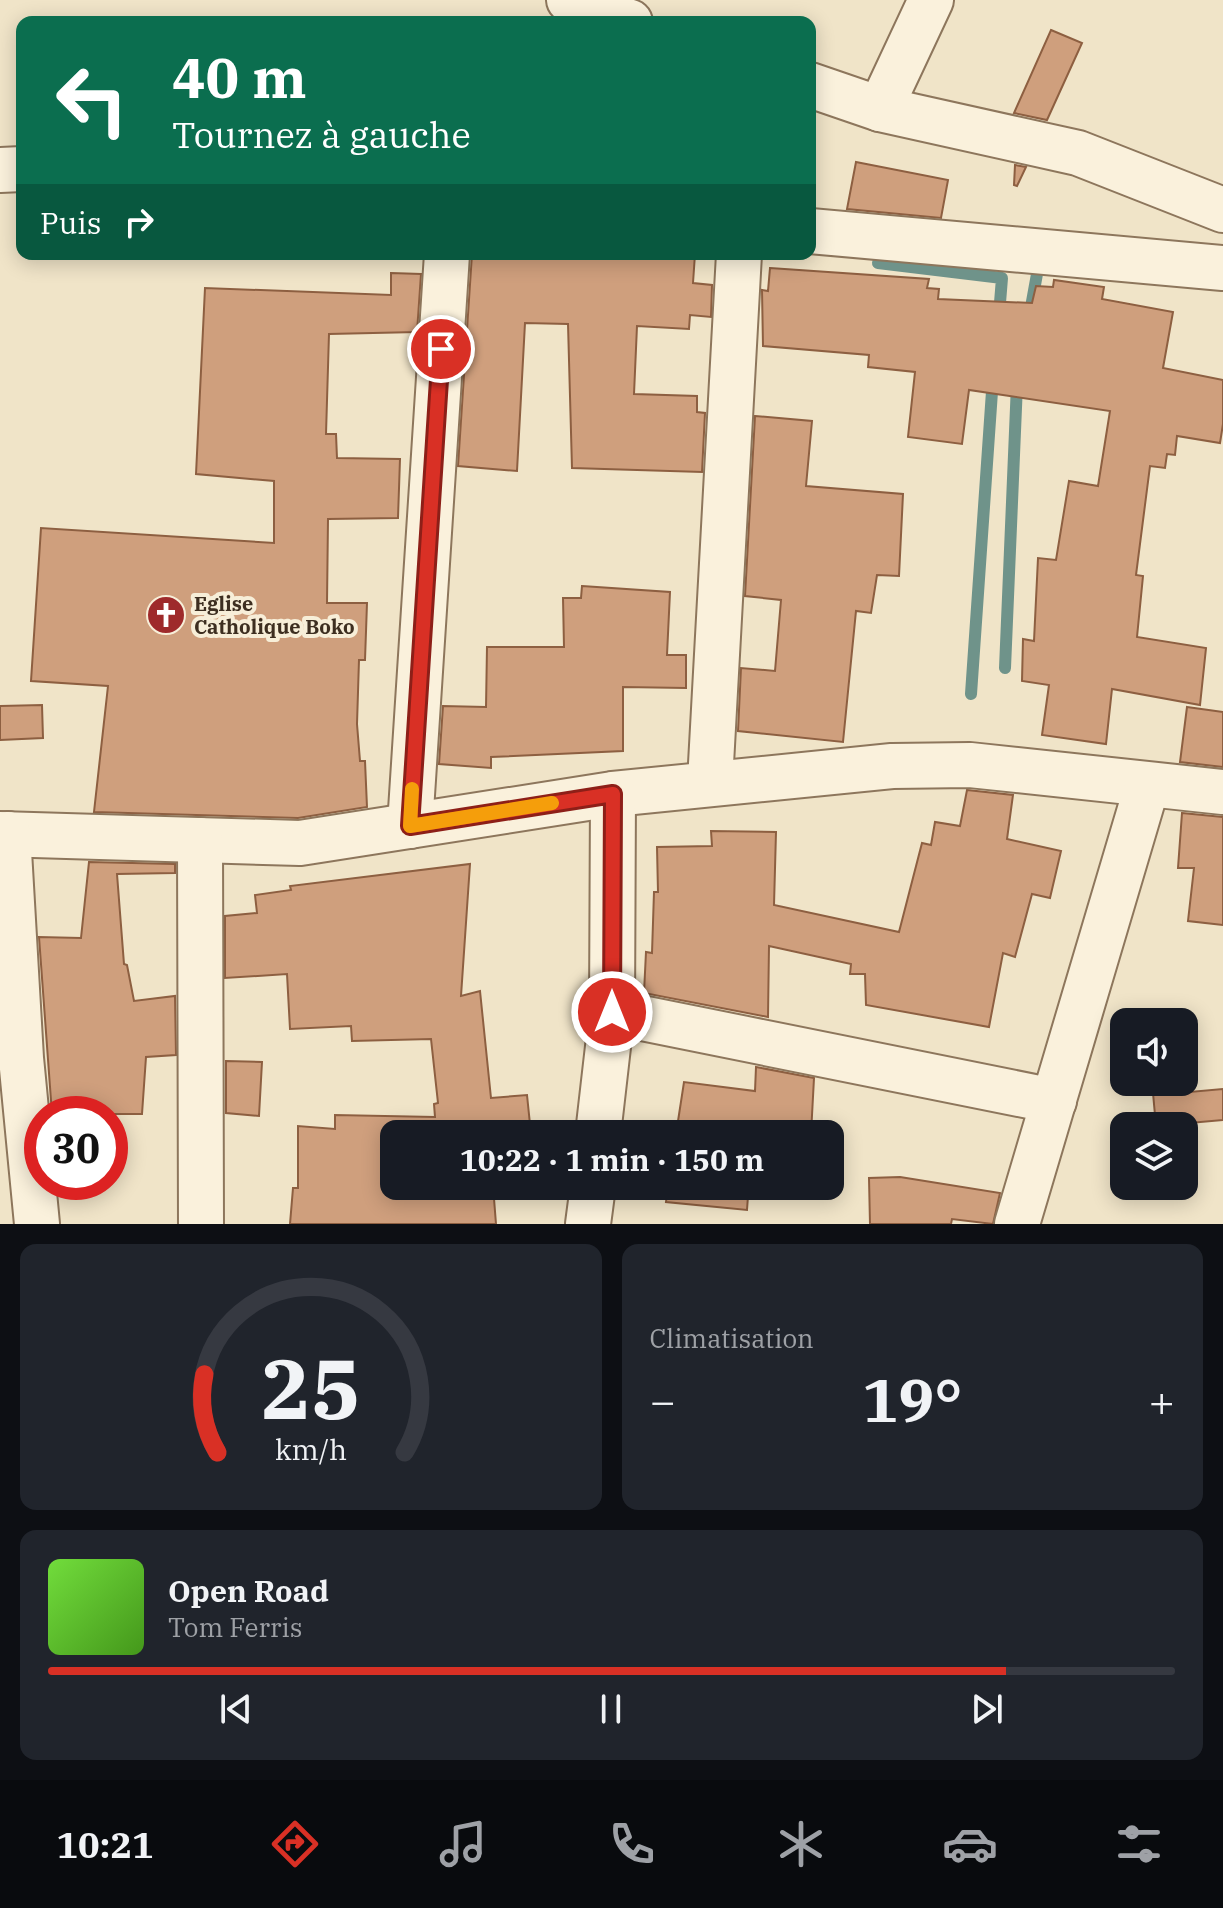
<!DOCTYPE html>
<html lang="fr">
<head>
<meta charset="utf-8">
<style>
	body { margin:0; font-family:"IBM Plex Serif",serif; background:#20242c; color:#f1f3f6; height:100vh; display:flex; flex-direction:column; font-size:30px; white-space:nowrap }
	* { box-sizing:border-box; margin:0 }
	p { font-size:26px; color:#9ea1a6 }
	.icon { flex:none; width:44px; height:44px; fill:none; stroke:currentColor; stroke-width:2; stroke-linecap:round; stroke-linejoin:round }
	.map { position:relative; height:1224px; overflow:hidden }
	.drawer { display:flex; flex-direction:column; gap:20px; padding:20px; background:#0d0f14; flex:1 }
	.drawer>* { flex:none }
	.banner { position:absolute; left:16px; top:16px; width:800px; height:244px; border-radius:16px; box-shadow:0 4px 20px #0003; background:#0b6e4f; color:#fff; overflow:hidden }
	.controls { position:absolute; left:1110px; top:1008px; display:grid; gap:16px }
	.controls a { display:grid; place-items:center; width:88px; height:88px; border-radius:16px; background:#171b24; box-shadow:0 4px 20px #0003; font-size:40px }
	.speed { position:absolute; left:24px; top:1096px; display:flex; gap:16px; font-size:40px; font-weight:700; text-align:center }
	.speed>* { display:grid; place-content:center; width:104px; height:104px; border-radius:50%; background:#171b24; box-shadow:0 4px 20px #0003; line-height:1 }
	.speed .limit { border:12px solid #d22; background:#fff; color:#111 }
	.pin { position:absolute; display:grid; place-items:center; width:68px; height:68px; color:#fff; margin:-34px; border:4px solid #fff; border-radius:50%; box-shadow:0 2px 8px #0007 }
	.me { position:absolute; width:88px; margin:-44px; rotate:0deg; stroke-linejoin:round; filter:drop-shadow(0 0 6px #0008) }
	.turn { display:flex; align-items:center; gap:28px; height:168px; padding:0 24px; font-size:36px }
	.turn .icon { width:104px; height:104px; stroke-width:2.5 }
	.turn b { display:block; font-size:56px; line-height:68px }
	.then { display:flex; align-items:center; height:76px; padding:0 24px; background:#0003; gap:16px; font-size:30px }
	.big { font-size:60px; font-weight:700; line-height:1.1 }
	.drawer .card { flex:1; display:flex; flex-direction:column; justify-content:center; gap:12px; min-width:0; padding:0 28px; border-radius:16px; background:#20242c }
	.drawer .dial { align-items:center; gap:0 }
	.dial svg { height:208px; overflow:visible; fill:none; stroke:#363941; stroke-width:7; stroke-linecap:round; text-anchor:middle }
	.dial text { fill:#f1f3f6; stroke:none }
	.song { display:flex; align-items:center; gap:24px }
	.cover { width:96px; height:96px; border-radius:12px; background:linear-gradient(135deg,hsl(100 70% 55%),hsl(100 70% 35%)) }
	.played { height:8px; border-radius:4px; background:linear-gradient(90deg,#d93025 85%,#363941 85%) }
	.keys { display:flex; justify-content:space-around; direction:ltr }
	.heat { display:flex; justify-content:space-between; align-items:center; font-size:44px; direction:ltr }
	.drawer .tiles { flex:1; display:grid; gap:20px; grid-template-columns:1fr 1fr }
	.card:last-child { grid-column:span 2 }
	.trip { position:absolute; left:380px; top:1120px; width:464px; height:80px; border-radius:16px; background:#171b24; box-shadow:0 4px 20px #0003; font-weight:700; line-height:80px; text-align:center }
	.tabs { display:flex; height:128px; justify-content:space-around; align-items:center; background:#090b0e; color:#9ea1a6 }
	.tabs .icon { width:56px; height:56px }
	.tabs .on { color:#d93025 }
	.tabs b { font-size:36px; color:#f1f3f6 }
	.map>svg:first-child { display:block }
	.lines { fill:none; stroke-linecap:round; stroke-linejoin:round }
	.stream { stroke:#6f938a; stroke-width:12 }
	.building { fill:#cf9f7d; stroke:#8d5f41; stroke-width:2 }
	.minor-casing { stroke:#8d765c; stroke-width:48 }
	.minor { stroke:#faf1dc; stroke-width:44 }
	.route-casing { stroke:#8d1f18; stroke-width:20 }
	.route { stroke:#d93025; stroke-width:14 }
	.slow { stroke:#f59e0b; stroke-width:14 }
	.labels { text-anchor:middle; stroke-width:8; stroke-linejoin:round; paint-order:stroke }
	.poi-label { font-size:20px; font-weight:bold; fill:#3d2e20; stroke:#f7eed8; text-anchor:start }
</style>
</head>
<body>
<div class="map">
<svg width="1223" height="1224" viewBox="0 0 1223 1224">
	<rect width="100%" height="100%" fill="#f0e4c8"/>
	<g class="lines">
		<g class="stream">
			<path d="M 878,263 L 1002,278 L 999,315"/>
			<path d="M 1029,318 L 1037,274"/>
			<path d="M 1005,668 L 1017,384"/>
			<path d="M 971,694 L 993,377"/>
		</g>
	</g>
	<g class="building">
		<path d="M 1051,30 L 1082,43 L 1047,120 L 1014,113 Z"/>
		<path d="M 856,162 L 948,180 L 941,218 L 847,209 Z"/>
		<path d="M 1015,165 L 1026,167 L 1017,186 L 1014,185 Z"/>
		<path d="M 472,254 L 695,254 L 693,283 L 712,285 L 711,317 L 690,315 L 689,329 L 637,326 L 634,394 L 697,396 L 697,412 L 705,413 L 702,472 L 572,468 L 568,324 L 525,323 L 517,471 L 458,466 Z"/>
		<path d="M 770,268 L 929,279 L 927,288 L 939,289 L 938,299 L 1032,303 L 1036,286 L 1053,287 L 1054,280 L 1104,287 L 1102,299 L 1173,312 L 1163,368 L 1223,380 L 1223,424 L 1220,443 L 1177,436 L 1175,455 L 1167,454 L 1165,468 L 1150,466 L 1136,575 L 1143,576 L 1137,637 L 1206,648 L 1200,705 L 1112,689 L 1106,744 L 1042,735 L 1049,685 L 1022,681 L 1023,639 L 1034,641 L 1038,558 L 1056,560 L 1069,481 L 1098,486 L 1110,411 L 969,390 L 962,444 L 908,437 L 915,372 L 868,367 L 869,355 L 763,346 L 762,290 L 768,291 Z"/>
		<path d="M 391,273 L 421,274 L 417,332 L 329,334 L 326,434 L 336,434 L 337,458 L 400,459 L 398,518 L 328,519 L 327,603 L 367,603 L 365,660 L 359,660 L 357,724 L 360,761 L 365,761 L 367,807 L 298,818 L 94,812 L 108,686 L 31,681 L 41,528 L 274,543 L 274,481 L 196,474 L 205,288 L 391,295 Z"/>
		<path d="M 755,416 L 812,421 L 806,486 L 903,494 L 899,576 L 877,575 L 871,613 L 856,611 L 843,742 L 738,731 L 741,668 L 775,671 L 781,600 L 745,596 Z"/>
		<path d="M 582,586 L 670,592 L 667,655 L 686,655 L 686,688 L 623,687 L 623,751 L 491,757 L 491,768 L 439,764 L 443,706 L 486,707 L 487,647 L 564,647 L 563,598 L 581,598 Z"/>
		<path d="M 42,705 L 43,738 L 0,740 L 0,706 Z"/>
		<path d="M 1187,707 L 1223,712 L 1223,767 L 1180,762 Z"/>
		<path d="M 967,790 L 1013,795 L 1007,839 L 1061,851 L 1050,898 L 1032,894 L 1015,957 L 1003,953 L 989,1027 L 866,1005 L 865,974 L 850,974 L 851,964 L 769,946 L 768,1017 L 644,993 L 646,952 L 652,953 L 654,892 L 658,892 L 657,847 L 712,846 L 711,831 L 776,832 L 774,905 L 899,932 L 922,843 L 931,845 L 935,822 L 960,826 Z"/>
		<path d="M 1182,813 L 1223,817 L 1223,925 L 1188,921 L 1194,868 L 1178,868 Z"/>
		<path d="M 89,862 L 175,864 L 175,873 L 117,874 L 124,964 L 127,965 L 134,1001 L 175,996 L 176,1055 L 146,1057 L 142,1114 L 52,1114 L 39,937 L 81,938 Z"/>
		<path d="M 470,864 L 461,996 L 480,991 L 491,1098 L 527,1095 L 531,1134 L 394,1134 L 394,1186 L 493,1186 L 496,1224 L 290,1224 L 293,1188 L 298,1188 L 298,1126 L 335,1129 L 335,1115 L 435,1117 L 434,1104 L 438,1103 L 431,1039 L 352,1041 L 351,1026 L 290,1029 L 287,974 L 225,978 L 225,916 L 257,913 L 255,895 L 291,890 L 290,886 Z"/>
		<path d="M 226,1061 L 262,1062 L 259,1116 L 226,1113 Z"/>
		<path d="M 756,1067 L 814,1078 L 811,1134 L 676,1134 L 684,1082 L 755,1091 Z"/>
		<path d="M 1152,1082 L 1189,1082 L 1190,1092 L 1223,1089 L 1223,1120 L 1156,1126 Z"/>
		<path d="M 900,1177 L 1000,1193 L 993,1224 L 952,1219 L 951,1224 L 870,1224 L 869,1178 Z"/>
		<path d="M 668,1186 L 808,1186 L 779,1186 L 779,1196 L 748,1196 L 747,1210 L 666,1202 Z"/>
	</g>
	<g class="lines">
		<defs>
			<g id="minor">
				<path d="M 569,0 L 630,22"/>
				<path d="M 810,85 L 880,109 L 1078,153 L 1223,210"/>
				<path d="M 880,109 L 931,0"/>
				<path d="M 0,170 L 22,169"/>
				<path d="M 810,231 L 1223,268"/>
				<path d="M 710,782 L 739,254"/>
				<path d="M 410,826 L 447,254"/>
				<path d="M 0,834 L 300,843 L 613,794 L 892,766 L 970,765 L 1223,792"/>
				<path d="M 8,834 L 21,1058 L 37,1224"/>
				<path d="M 200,840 L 201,1224"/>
				<path d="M 612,1012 L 1054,1101"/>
				<path d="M 598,1134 L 612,1012 L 613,794"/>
				<path d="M 588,1224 L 593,1186"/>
				<path d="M 1017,1224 L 1147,786"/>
			</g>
		</defs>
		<use href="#minor" class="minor-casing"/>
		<use href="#minor" class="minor"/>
	</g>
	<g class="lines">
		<defs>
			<path id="route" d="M 441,349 L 410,826 L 613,794 L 612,1012"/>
		</defs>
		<use href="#route" class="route-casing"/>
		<use href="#route" class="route"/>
		<path class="slow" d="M 412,789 L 410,826 L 552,803"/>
	</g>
	<defs>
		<symbol id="church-disc" viewBox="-11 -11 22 22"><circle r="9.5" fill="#9e2a2b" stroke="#f7eed8"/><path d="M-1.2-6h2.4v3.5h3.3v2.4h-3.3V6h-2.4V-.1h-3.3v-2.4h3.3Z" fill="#fff"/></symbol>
	</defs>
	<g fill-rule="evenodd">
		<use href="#church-disc" x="144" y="593" width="44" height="44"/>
	</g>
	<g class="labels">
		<g class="poi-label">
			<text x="194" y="611">Eglise<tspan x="194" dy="23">Catholique Boko</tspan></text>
		</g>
	</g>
</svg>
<div class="controls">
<a><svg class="icon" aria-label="sound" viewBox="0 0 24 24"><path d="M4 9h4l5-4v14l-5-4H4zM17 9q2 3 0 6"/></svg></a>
<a><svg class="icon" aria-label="layers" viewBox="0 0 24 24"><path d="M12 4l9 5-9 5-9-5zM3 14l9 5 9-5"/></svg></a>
</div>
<div class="speed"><div class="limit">30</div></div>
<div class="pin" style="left:441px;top:349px;background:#d93025"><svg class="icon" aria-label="arrive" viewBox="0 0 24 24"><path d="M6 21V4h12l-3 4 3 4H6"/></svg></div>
<svg class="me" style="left:612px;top:1012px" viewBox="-20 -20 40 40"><circle r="17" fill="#d93025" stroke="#fff" stroke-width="3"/><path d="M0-11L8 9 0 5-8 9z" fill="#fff"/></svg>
<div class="trip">10:22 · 1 min · 150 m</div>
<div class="banner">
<div class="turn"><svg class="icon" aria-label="left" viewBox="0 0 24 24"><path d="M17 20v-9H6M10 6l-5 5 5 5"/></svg><div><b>40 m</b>Tournez à gauche</div></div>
<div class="then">Puis<svg class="icon" aria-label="right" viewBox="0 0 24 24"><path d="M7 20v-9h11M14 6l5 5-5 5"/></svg></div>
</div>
</div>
<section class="drawer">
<div class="tiles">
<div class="card dial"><svg viewBox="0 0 100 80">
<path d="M14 69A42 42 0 1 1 86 69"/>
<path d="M14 69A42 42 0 0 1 9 39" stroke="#d93025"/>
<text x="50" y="56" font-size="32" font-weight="700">25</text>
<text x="50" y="72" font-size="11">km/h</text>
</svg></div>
<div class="card"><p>Climatisation</p>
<div class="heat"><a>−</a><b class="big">19°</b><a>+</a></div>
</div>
<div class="card">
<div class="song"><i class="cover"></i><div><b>Open Road</b><p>Tom Ferris</p></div></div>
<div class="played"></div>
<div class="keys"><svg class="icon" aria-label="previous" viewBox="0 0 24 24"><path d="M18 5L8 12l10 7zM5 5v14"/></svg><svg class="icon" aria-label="pause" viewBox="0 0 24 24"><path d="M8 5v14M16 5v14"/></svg><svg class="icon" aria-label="next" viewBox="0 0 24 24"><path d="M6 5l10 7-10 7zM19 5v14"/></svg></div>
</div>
</div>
</section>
<nav class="tabs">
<b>10:21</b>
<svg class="icon on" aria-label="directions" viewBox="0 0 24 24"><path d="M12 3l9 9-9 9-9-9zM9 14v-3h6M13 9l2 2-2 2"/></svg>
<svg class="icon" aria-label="music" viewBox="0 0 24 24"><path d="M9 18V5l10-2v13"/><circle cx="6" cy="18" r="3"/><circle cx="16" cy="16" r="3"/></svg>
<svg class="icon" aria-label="phone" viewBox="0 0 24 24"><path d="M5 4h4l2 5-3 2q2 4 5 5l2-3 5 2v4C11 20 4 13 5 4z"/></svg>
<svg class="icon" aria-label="climate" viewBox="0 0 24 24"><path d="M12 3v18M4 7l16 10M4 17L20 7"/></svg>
<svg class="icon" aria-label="car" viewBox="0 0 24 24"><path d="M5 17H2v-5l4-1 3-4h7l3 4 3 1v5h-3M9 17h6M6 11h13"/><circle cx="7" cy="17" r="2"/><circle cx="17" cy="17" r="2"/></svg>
<svg class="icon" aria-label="filters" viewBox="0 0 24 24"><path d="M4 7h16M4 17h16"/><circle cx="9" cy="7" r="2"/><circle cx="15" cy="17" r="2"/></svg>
</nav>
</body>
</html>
